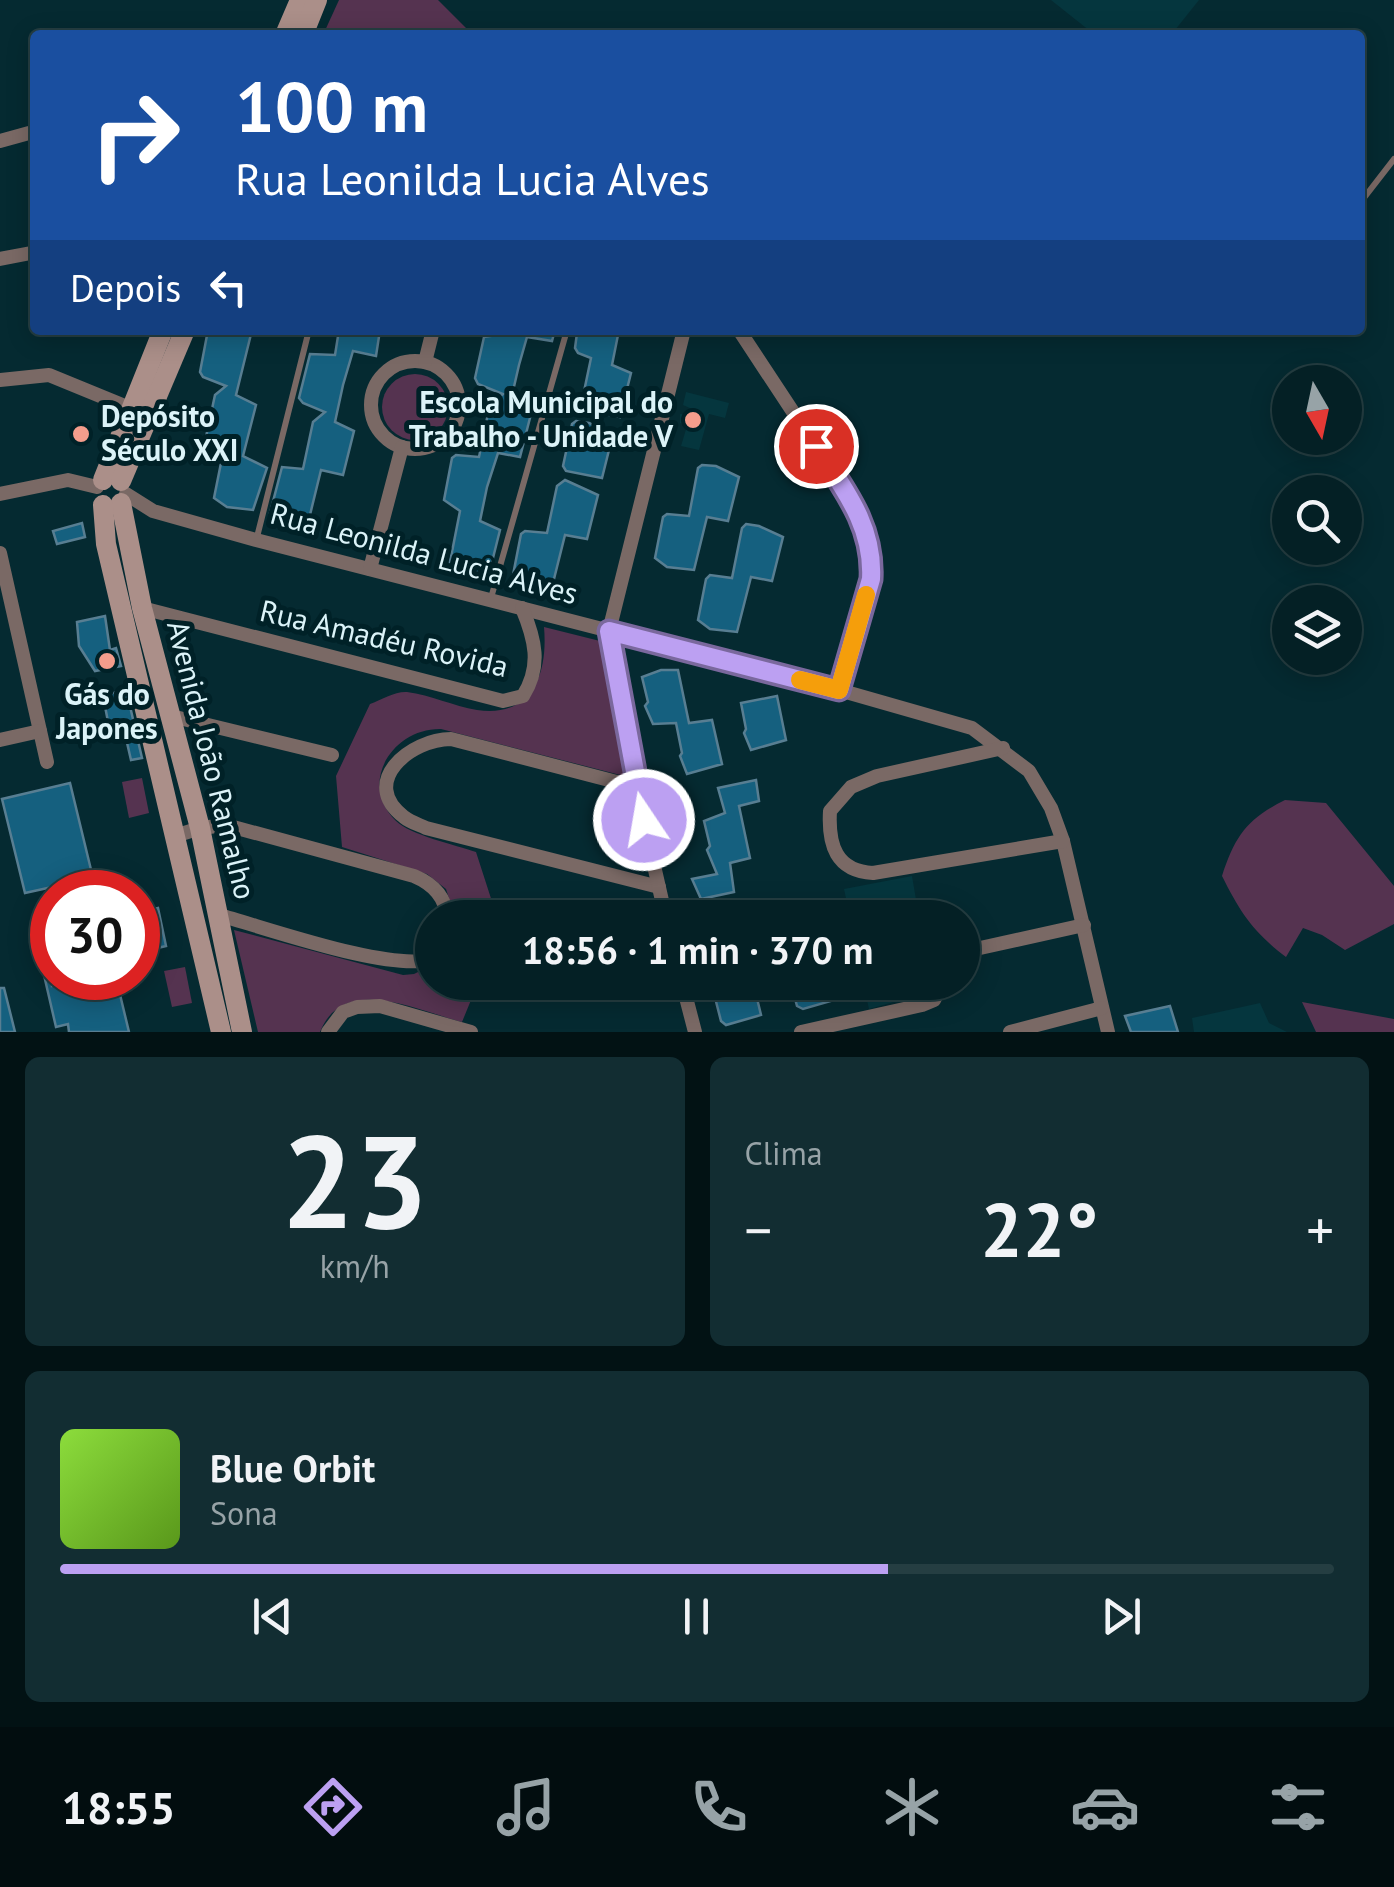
<!DOCTYPE html>
<html lang="pt">
<head>
<meta charset="utf-8">
<style>
	body { margin:0; font-family:"PT Sans",sans-serif; background:#122d32; color:#f1f3f6; height:100vh; display:flex; flex-direction:column; font-size:38px; white-space:nowrap }
	* { box-sizing:border-box; margin:0 }
	p { font-size:32px; color:#97a3a7 }
	.icon { flex:none; width:55px; height:55px; fill:none; stroke:currentColor; stroke-width:2; stroke-linecap:round; stroke-linejoin:round }
	.map { position:relative; height:1032px; overflow:hidden }
	.side { display:flex; flex-direction:column; gap:25px; padding:25px; background:#021214; flex:1 }
	.side>* { flex:none }
	.top-card { position:absolute; left:30px; top:30px; width:1335px; height:305px; border-radius:10px; box-shadow:0 5px 25px #0003,0 0 0 2px #253e42; background:#1a4fa0; color:#fff; overflow:hidden }
	.needle { width:65px; rotate:171deg }
	.controls { position:absolute; left:1272px; top:365px; display:grid; gap:20px }
	.controls a { display:grid; place-items:center; width:90px; height:90px; border-radius:50%; background:#042025; box-shadow:0 5px 25px #0003,0 0 0 2px #253e42; font-size:50px }
	.speed { position:absolute; left:30px; top:870px; display:flex; gap:20px; font-size:50px; font-weight:700; text-align:center }
	.speed>* { display:grid; place-content:center; width:130px; height:130px; border-radius:50%; background:#042025; box-shadow:0 5px 25px #0003,0 0 0 2px #253e42; line-height:1 }
	.speed .limit { border:15px solid #d22; background:#fff; color:#111 }
	.pin { position:absolute; display:grid; place-items:center; width:85px; height:85px; color:#fff; margin:-42px; border:5px solid #fff; border-radius:50%; box-shadow:0 2px 10px #0007 }
	.me { position:absolute; width:110px; margin:-55px; rotate:348deg; stroke-linejoin:round; filter:drop-shadow(0 0 8px #0008) }
	.turn { display:flex; align-items:center; gap:35px; height:210px; padding:0 40px; font-size:45px }
	.turn .icon { width:130px; height:130px; stroke-width:2.5 }
	.turn b { display:block; font-size:70px; line-height:85px }
	.then { display:flex; align-items:center; height:95px; padding:0 40px; background:#0003; gap:20px; font-size:38px }
	.big { font-size:75px; font-weight:700; line-height:1.1 }
	.side .widget { flex:1; display:flex; flex-direction:column; justify-content:center; gap:15px; min-width:0; padding:0 35px; border-radius:15px; background:#122d32 }
	.side .dial { align-items:center; gap:0 }
	.dial b { font-size:130px; line-height:1 }
	.song { display:flex; align-items:center; gap:30px }
	.cover { width:120px; height:120px; border-radius:15px; background:linear-gradient(135deg,hsl(90 70% 55%),hsl(90 70% 35%)) }
	.played { height:10px; border-radius:5px; background:linear-gradient(90deg,#bca0f2 65%,#253e42 65%) }
	.keys { display:flex; justify-content:space-around; direction:ltr }
	.heat { display:flex; justify-content:space-between; align-items:center; font-size:55px; direction:ltr }
	.side .tiles { flex:1; display:grid; gap:25px; grid-template-columns:1fr 1fr }
	.widget:last-child { grid-column:span 2 }
	.trip { position:absolute; left:415px; top:900px; width:565px; height:100px; border-radius:50px; background:#042025; box-shadow:0 5px 25px #0003,0 0 0 2px #253e42; font-weight:700; line-height:100px; text-align:center }
	.menu { display:flex; height:160px; justify-content:space-around; align-items:center; background:#020d0f; color:#97a3a7 }
	.menu .icon { width:70px; height:70px }
	.menu .active { color:#bca0f2 }
	.menu b { font-size:45px; color:#f1f3f6 }
	.map>svg:first-child { display:block }
	.built { fill:#05363e }
	.green { fill:#553350 }
	.building { fill:#15607f; stroke:#587e92; stroke-width:2.5 }
	.lines { fill:none; stroke-linecap:round; stroke-linejoin:round }
	.lane { stroke:#7a6965; stroke-width:6 }
	.street { stroke:#7a6965; stroke-width:14 }
	.secondary { stroke:#ab8f89; stroke-width:20 }
	.route-casing { stroke:#7a689d; stroke-width:25 }
	.route { stroke:#bca0f2; stroke-width:18 }
	.slow { stroke:#f59e0b; stroke-width:18 }
	.poi-dot { fill:#f49d8c; stroke:#002127; stroke-width:4 }
	.labels { text-anchor:middle; stroke-width:10; stroke-linejoin:round; paint-order:stroke }
	.poi-label { font-size:30px; font-weight:bold; fill:#dbf3f8; stroke:#002127; text-anchor:end }
	.street-label { font-size:30px; fill:#dbf3f8; stroke:#002127 }
</style>
</head>
<body>
<div class="map">
<svg width="1394" height="1032" viewBox="0 0 1394 1032">
	<rect width="100%" height="100%" fill="#052a31"/>
	<g class="built">
		<path d="M 1051,0 L 1199,0 L 1171,35 L 1095,35 Z"/>
		<path d="M 686,392 L 729,403 L 725,418 L 709,414 L 699,450 L 681,446 L 687,426 L 680,423 L 680,414 L 689,415 L 692,409 L 683,405 Z"/>
		<path d="M 912,876 L 919,917 L 850,917 L 844,889 Z"/>
		<path d="M 930,982 L 922,994 L 869,1009 L 863,983 Z"/>
		<path d="M 1260,1003 L 1269,1023 L 1287,1032 L 1194,1032 L 1192,1018 Z"/>
	</g>
	<g class="green">
		<path d="M 339,0 L 438,0 L 473,35 L 323,35 Z"/>
		<circle cx="415" cy="407" r="33"/>
		<path d="M 544,627 L 600,641 L 628,777 L 441,729 C 393,728 357,783 396,821 C 410,835 456,845 476,852 L 497,917 L 455,917 L 446,889 L 427,874 L 342,847 L 336,776 L 370,704 C 381,700 396,691 407,692 C 431,695 453,706 477,710 C 533,718 548,673 544,627 Z"/>
		<path d="M 142,778 L 149,813 L 129,818 L 122,782 Z"/>
		<path d="M 1285,800 L 1326,803 L 1394,886 L 1394,924 L 1345,950 L 1322,935 L 1303,928 L 1286,957 C 1253,932 1240,912 1222,876 C 1235,836 1247,819 1285,800 Z"/>
		<path d="M 234,930 L 403,975 L 414,974 L 432,965 L 432,982 L 478,983 L 462,1022 C 418,1011 343,973 320,1032 L 258,1032 Z"/>
		<path d="M 185,967 L 192,1003 L 172,1007 L 164,971 Z"/>
		<path d="M 1302,1002 L 1394,1019 L 1394,1032 L 1316,1032 Z"/>
	</g>
	<g class="building">
		<path d="M 208,330 L 252,330 L 236,395 L 256,405 L 243,456 L 267,468 L 253,510 L 227,507 L 214,498 L 224,448 L 210,442 L 206,437 L 215,395 L 226,386 L 203,377 L 200,372 Z"/>
		<path d="M 339,330 L 380,330 L 376,356 L 353,351 L 343,385 L 335,422 L 354,431 L 343,475 L 321,470 L 308,523 L 281,520 L 270,513 L 282,467 L 303,469 L 313,422 L 325,412 L 303,403 L 299,398 L 310,354 L 335,355 Z"/>
		<path d="M 497,330 L 555,330 L 552,341 L 527,337 L 519,365 L 510,404 L 531,414 L 520,457 L 498,453 L 487,487 L 480,521 L 500,530 L 489,574 L 463,571 L 450,562 L 460,511 L 444,500 L 452,458 L 456,455 L 479,457 L 490,404 L 503,394 L 478,384 L 475,378 L 484,337 L 497,335 Z"/>
		<path d="M 584,330 L 619,330 L 612,365 L 631,373 L 620,417 L 584,410 L 581,406 L 591,358 L 578,353 L 575,348 L 577,333 Z"/>
		<path d="M 576,421 L 589,423 L 613,434 L 602,478 L 566,471 L 563,466 L 572,424 Z"/>
		<path d="M 702,465 L 716,466 L 739,477 L 728,521 L 707,517 L 694,570 L 667,567 L 655,558 L 663,517 L 667,514 L 689,516 L 698,468 Z"/>
		<path d="M 565,480 L 598,495 L 587,539 L 565,535 L 552,587 L 525,584 L 513,575 L 521,534 L 525,531 L 547,533 L 557,486 Z"/>
		<path d="M 82,523 L 85,537 L 57,544 L 53,531 Z"/>
		<path d="M 746,524 L 759,526 L 783,537 L 772,581 L 751,577 L 737,632 L 710,629 L 698,620 L 706,579 L 710,575 L 732,578 L 742,528 Z"/>
		<path d="M 105,616 L 110,650 L 116,648 L 121,666 L 95,671 L 79,646 L 77,622 Z"/>
		<path d="M 661,670 L 678,670 L 689,723 L 712,720 L 722,764 L 687,774 L 680,756 L 682,753 L 676,723 L 653,724 L 645,706 L 648,702 L 642,677 Z"/>
		<path d="M 126,689 L 142,758 L 131,760 L 125,734 L 111,737 L 103,696 Z"/>
		<path d="M 777,696 L 786,740 L 751,750 L 744,733 L 746,729 L 741,703 Z"/>
		<path d="M 756,780 L 759,801 L 739,806 L 750,858 L 730,863 L 734,892 L 701,899 L 692,879 L 717,874 L 707,850 L 710,846 L 704,821 L 725,813 L 718,788 Z"/>
		<path d="M 70,783 L 93,878 L 25,893 L 2,799 Z"/>
		<path d="M 793,902 L 795,918 L 756,918 L 754,908 L 766,903 Z"/>
		<path d="M 158,908 L 166,946 L 149,950 L 141,912 Z"/>
		<path d="M 52,932 L 52,986 L 90,978 L 116,978 L 129,1032 L 69,1032 L 68,1024 L 56,1027 L 35,936 Z"/>
		<path d="M 711,982 L 753,982 L 761,1015 L 726,1025 L 721,1021 Z"/>
		<path d="M 797,982 L 834,982 L 838,999 L 803,1009 L 797,1006 L 793,991 L 798,988 Z"/>
		<path d="M 0,988 L 4,988 L 15,1032 L 0,1032 Z"/>
		<path d="M 1170,1006 L 1178,1032 L 1131,1032 L 1125,1016 Z"/>
	</g>
	<g class="lines">
		<g class="lane">
			<path d="M 1360,203 L 1394,159"/>
			<path d="M 257,537 L 309,330"/>
			<path d="M 491,598 L 567,330"/>
		</g>
		<g class="street">
			<path d="M 0,141 L 29,133"/>
			<path d="M 0,259 L 31,253"/>
			<path d="M 739,330 L 859,512 L 869,541 L 871,579 L 839,690"/>
			<circle cx="415" cy="405" r="44"/>
			<path d="M 425,362 L 433,330"/>
			<path d="M 0,380 L 49,375 L 132,409"/>
			<path d="M 0,494 L 68,480 L 97,487"/>
			<path d="M 126,494 L 153,511 L 256,540 L 839,690 L 972,728 L 1029,771 L 1051,808 L 1063,841 L 1108,1032"/>
			<path d="M 0,553 L 47,762"/>
			<path d="M 370,569 L 402,447"/>
			<path d="M 142,608 L 503,701 L 523,696 C 542,666 535,639 522,608"/>
			<path d="M 171,716 L 332,755"/>
			<path d="M 0,740 L 40,731"/>
			<path d="M 1003,748 L 877,776 L 851,787 L 830,811 C 828,845 836,871 873,873 L 1063,841"/>
			<path d="M 636,787 L 451,739 C 411,739 358,782 404,817 C 410,822 420,825 426,828 L 659,887"/>
			<path d="M 175,836 L 200,828 L 226,825 L 414,876 C 433,884 446,897 447,918"/>
			<path d="M 219,915 C 267,928 390,972 432,959"/>
			<path d="M 666,918 L 636,787 L 609,631 L 684,330"/>
			<path d="M 962,952 L 1084,925"/>
			<path d="M 649,982 L 684,990"/>
			<path d="M 682,982 L 695,1032"/>
			<path d="M 328,1032 L 343,1012 L 357,1007 L 380,1006 L 471,1032"/>
			<path d="M 801,1032 L 922,1005 L 934,1000 L 943,982"/>
			<path d="M 1010,1032 L 1102,1008"/>
		</g>
		<g class="secondary">
			<path d="M 285,35 L 300,0"/>
			<path d="M 303,35 L 317,0"/>
			<path d="M 103,480 L 163,330"/>
			<path d="M 121,481 L 185,330"/>
			<path d="M 121,503 L 142,608 L 200,828 L 242,1032"/>
			<path d="M 103,505 L 106,544 L 221,1032"/>
		</g>
	</g>
	<g class="lines">
		<defs>
			<path id="route" d="M 644,820 L 609,631 L 839,690 L 871,579 C 874,526 844,489 816,446"/>
		</defs>
		<use href="#route" class="route-casing"/>
		<use href="#route" class="route"/>
		<path class="slow" d="M 800,680 L 839,690 L 866,595"/>
	</g>
	<g class="poi-dot">
		<circle cx="693" cy="420" r="10"/>
		<circle cx="81" cy="434" r="10"/>
		<circle cx="107" cy="661" r="10"/>
	</g>
	<g class="labels">
		<g class="poi-label">
			<text x="673" y="413">Escola Municipal do<tspan x="673" dy="34">Trabalho - Unidade V</tspan></text>
			<text x="101" y="427" text-anchor="start">Depósito<tspan x="101" dy="34">Século XXI</tspan></text>
			<text x="107" y="705" text-anchor="middle">Gás do<tspan x="107" dy="34">Japones</tspan></text>
		</g>
		<g class="street-label">
			<text transform="translate(424 554) rotate(15)" y="10">Rua Leonilda Lucia Alves</text>
			<text transform="translate(384 639) rotate(13)" y="10">Rua Amadéu Rovida</text>
			<text transform="translate(211 760) rotate(76)" y="10">Avenida João Ramalho</text>
		</g>
	</g>
</svg>
<div class="controls">
<a><svg class="needle" viewBox="-14 -14 28 28"><path d="M0-13l5 13h-10z" fill="#e53935"/><path d="M0 13l5-13h-10z" fill="#97a3a7"/></svg></a>
<a><svg class="icon" aria-label="search" viewBox="0 0 24 24"><circle cx="10" cy="10" r="6"/><path d="M15 15l6 6"/></svg></a>
<a><svg class="icon" aria-label="layers" viewBox="0 0 24 24"><path d="M12 4l9 5-9 5-9-5zM3 14l9 5 9-5"/></svg></a>
</div>
<div class="speed"><div class="limit">30</div></div>
<div class="pin" style="left:816px;top:446px;background:#d93025"><svg class="icon" aria-label="arrive" viewBox="0 0 24 24"><path d="M6 21V4h12l-3 4 3 4H6"/></svg></div>
<svg class="me" style="left:644px;top:820px" viewBox="-20 -20 40 40"><circle r="17" fill="#bca0f2" stroke="#fff" stroke-width="3"/><path d="M0-11L8 9 0 5-8 9z" fill="#fff"/></svg>
<div class="trip">18:56 · 1 min · 370 m</div>
<div class="top-card">
<div class="turn"><svg class="icon" aria-label="right" viewBox="0 0 24 24"><path d="M7 20v-9h11M14 6l5 5-5 5"/></svg><div><b>100 m</b>Rua Leonilda Lucia Alves</div></div>
<div class="then">Depois<svg class="icon" aria-label="left" viewBox="0 0 24 24"><path d="M17 20v-9H6M10 6l-5 5 5 5"/></svg></div>
</div>
</div>
<section class="side">
<div class="tiles">
<div class="widget dial"><b>23</b><p>km/h</p></div>
<div class="widget"><p>Clima</p>
<div class="heat"><a>−</a><b class="big">22°</b><a>+</a></div>
</div>
<div class="widget">
<div class="song"><i class="cover"></i><div><b>Blue Orbit</b><p>Sona</p></div></div>
<div class="played"></div>
<div class="keys"><svg class="icon" aria-label="previous" viewBox="0 0 24 24"><path d="M18 5L8 12l10 7zM5 5v14"/></svg><svg class="icon" aria-label="pause" viewBox="0 0 24 24"><path d="M8 5v14M16 5v14"/></svg><svg class="icon" aria-label="next" viewBox="0 0 24 24"><path d="M6 5l10 7-10 7zM19 5v14"/></svg></div>
</div>
</div>
</section>
<nav class="menu">
<b>18:55</b>
<svg class="icon active" aria-label="directions" viewBox="0 0 24 24"><path d="M12 3l9 9-9 9-9-9zM9 14v-3h6M13 9l2 2-2 2"/></svg>
<svg class="icon" aria-label="music" viewBox="0 0 24 24"><path d="M9 18V5l10-2v13"/><circle cx="6" cy="18" r="3"/><circle cx="16" cy="16" r="3"/></svg>
<svg class="icon" aria-label="phone" viewBox="0 0 24 24"><path d="M5 4h4l2 5-3 2q2 4 5 5l2-3 5 2v4C11 20 4 13 5 4z"/></svg>
<svg class="icon" aria-label="climate" viewBox="0 0 24 24"><path d="M12 3v18M4 7l16 10M4 17L20 7"/></svg>
<svg class="icon" aria-label="car" viewBox="0 0 24 24"><path d="M5 17H2v-5l4-1 3-4h7l3 4 3 1v5h-3M9 17h6M6 11h13"/><circle cx="7" cy="17" r="2"/><circle cx="17" cy="17" r="2"/></svg>
<svg class="icon" aria-label="filters" viewBox="0 0 24 24"><path d="M4 7h16M4 17h16"/><circle cx="9" cy="7" r="2"/><circle cx="15" cy="17" r="2"/></svg>
</nav>
</body>
</html>
